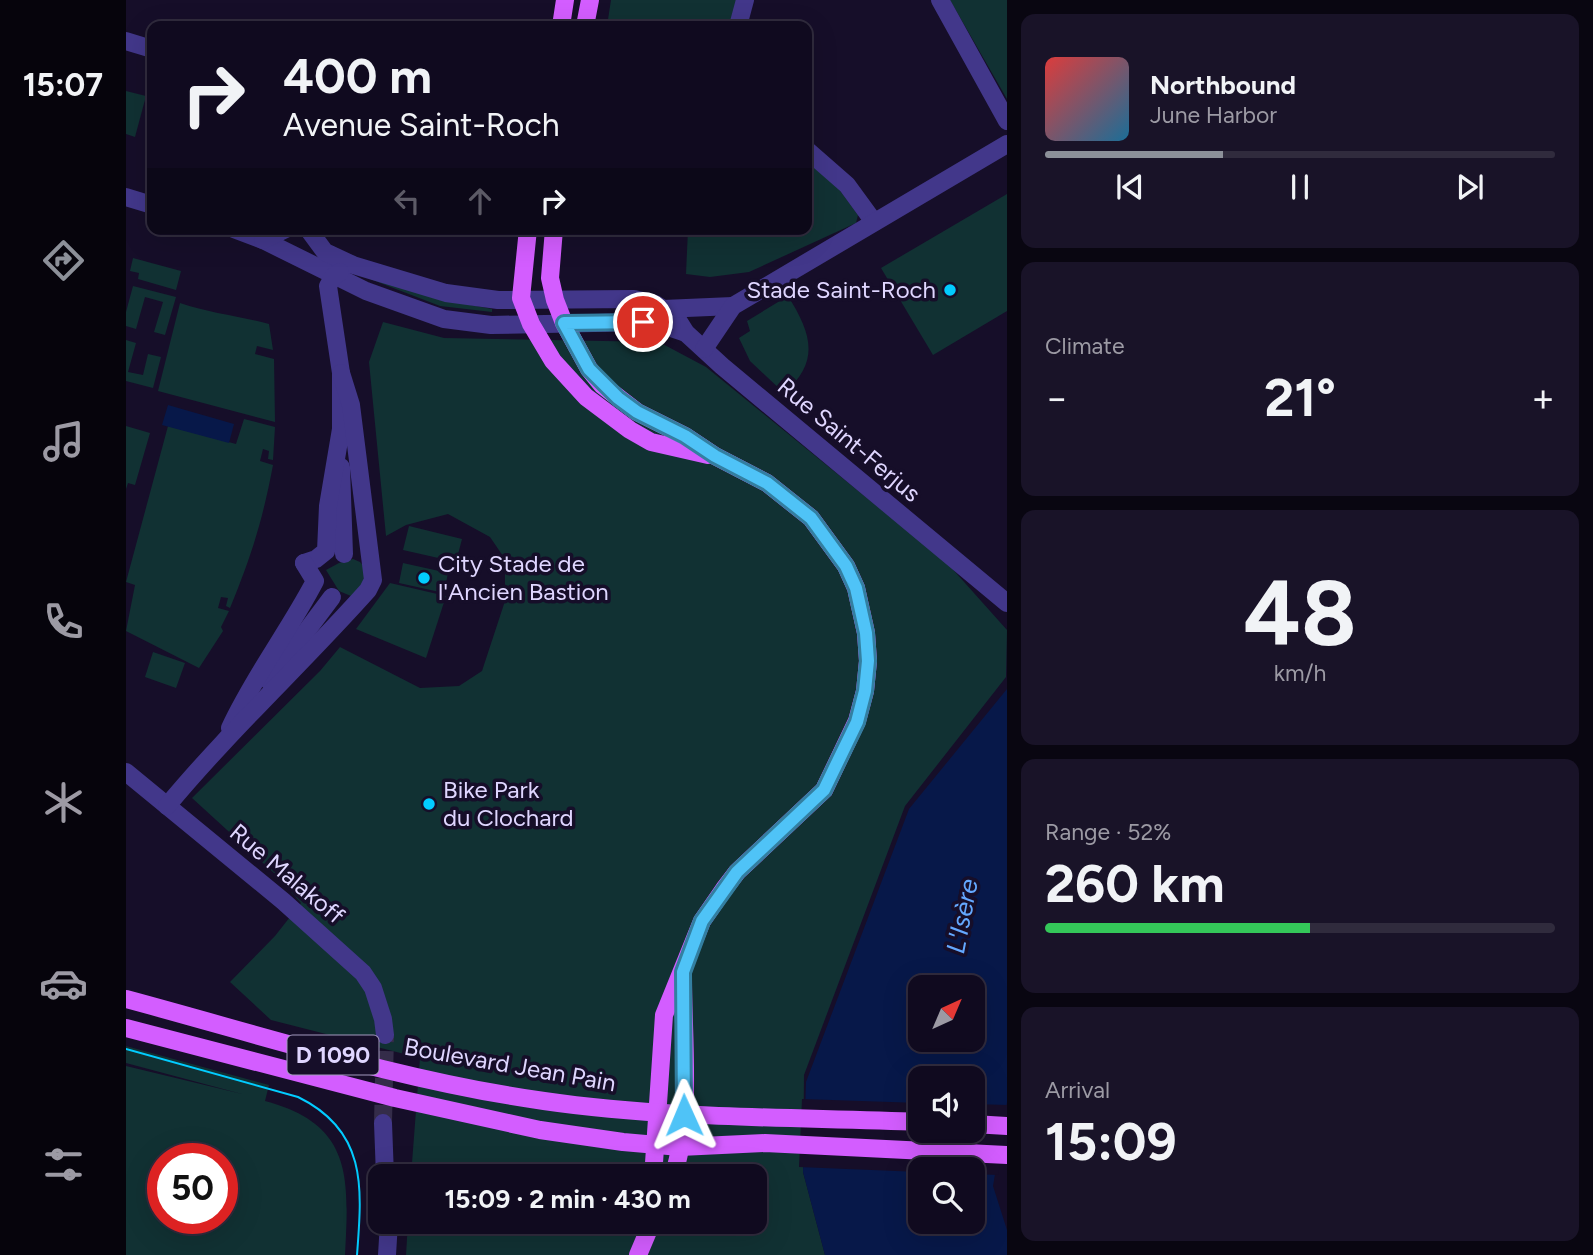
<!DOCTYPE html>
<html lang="en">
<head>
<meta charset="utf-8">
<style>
	body { margin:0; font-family:Figtree,sans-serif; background:#191328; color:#f1f3f6; height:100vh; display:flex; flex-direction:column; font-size:26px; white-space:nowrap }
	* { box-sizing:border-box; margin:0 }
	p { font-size:23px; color:#9c9aa4 }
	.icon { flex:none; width:38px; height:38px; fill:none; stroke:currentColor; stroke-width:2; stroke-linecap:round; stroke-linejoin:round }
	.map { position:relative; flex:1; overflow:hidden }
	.side { display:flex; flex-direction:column; gap:14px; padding:14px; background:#090611; width:586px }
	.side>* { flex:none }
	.guide { position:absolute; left:21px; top:21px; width:665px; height:214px; border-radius:14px; box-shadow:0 7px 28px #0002,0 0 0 2px #302b3d; background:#100a1f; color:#f1f3f6; overflow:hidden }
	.needle { width:46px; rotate:44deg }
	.tools { position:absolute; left:782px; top:975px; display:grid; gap:14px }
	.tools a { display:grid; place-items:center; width:77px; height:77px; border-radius:14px; background:#100a1f; box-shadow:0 7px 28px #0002,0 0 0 2px #302b3d; font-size:35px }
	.speed { position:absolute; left:21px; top:1143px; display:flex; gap:14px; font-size:35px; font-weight:700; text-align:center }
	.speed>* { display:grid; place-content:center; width:91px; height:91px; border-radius:50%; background:#100a1f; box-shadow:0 7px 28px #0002,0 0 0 2px #302b3d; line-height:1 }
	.speed .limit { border:10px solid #d22; background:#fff; color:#111 }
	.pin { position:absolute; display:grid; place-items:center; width:60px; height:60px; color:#fff; margin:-30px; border:4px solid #fff; border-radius:50%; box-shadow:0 2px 7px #0007 }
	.me { position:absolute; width:77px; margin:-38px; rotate:359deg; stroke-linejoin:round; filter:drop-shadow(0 0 5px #0008) }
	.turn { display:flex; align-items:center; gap:24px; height:147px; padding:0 21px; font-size:32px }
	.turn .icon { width:91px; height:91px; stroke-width:2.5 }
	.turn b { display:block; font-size:49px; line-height:60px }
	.lanes { display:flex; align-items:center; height:66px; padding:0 21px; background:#0003; justify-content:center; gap:35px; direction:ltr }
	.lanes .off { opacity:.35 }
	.big { font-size:52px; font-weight:700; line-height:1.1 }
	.side .card { flex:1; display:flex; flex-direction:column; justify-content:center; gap:10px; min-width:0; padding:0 24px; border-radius:14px; background:#191328 }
	.side .dial { align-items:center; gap:0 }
	.dial b { font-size:91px; line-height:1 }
	.song { display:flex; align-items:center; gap:21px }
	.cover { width:84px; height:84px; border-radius:10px; background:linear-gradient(135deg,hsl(0 70% 55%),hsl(200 70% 35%)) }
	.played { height:7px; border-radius:4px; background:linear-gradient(90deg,#8c9099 35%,#302b3d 35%) }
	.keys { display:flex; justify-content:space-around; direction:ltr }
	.heat { display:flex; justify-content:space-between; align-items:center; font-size:38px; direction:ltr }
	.charge { height:10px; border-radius:5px; background:linear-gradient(90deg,#34c759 52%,#302b3d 0) }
	.trip { position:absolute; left:242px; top:1164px; width:399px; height:70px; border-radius:14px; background:#100a1f; box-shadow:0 7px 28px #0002,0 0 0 2px #302b3d; font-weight:700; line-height:70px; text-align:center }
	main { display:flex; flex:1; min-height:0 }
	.menu { display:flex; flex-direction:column; width:126px; justify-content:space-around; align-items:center; background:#06040c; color:#9c9aa4 }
	.menu .icon { width:49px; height:49px }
	.menu .current { color:#8c9099 }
	.menu b { font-size:32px; color:#f1f3f6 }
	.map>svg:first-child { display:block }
	.green { fill:#113133; fill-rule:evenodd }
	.water { fill:#071849; fill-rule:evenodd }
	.pier { fill:#160e29 }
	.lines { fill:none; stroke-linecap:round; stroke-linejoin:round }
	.minor-tunnel { stroke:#342c49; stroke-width:18; stroke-dasharray:18 9; stroke-linecap:butt }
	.minor { stroke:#42378a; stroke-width:18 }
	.major { stroke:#d35dff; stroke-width:18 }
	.tram { stroke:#02ccff; stroke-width:2 }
	.route-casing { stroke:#337fa1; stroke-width:18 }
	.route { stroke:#4fc3f7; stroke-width:12 }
	.poi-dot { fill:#02ccff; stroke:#160e29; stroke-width:2.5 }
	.labels { text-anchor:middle; stroke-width:7; stroke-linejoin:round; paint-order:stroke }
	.shield { fill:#160e29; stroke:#a39abf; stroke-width:2 }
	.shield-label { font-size:23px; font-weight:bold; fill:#dfd6ff }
	.poi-label { font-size:24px; fill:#dfd6ff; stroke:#160e29; text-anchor:start }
	.street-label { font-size:24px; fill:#dfd6ff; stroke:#160e29 }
	.water-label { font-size:26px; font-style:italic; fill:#64a8ff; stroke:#160e29 }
</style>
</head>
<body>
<main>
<nav class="menu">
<b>15:07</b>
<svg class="icon current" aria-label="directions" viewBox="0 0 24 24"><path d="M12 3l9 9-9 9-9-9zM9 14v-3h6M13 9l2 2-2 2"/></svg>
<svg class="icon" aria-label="music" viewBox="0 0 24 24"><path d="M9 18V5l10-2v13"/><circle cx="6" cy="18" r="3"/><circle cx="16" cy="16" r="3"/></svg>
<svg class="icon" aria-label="phone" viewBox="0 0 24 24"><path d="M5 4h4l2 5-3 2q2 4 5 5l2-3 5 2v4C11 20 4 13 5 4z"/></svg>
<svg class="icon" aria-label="climate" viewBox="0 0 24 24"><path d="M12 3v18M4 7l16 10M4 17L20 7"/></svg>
<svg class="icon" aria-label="car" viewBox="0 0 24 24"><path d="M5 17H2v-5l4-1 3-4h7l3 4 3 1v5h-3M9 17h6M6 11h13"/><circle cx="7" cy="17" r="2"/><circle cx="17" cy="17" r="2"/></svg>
<svg class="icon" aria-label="filters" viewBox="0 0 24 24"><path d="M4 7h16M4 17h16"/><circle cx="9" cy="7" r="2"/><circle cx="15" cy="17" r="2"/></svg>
</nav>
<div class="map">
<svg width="881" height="1255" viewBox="0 0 881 1255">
	<rect width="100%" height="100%" fill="#160e29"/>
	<g class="green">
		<path d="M 485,0 L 612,0 L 607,26 L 481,26 Z"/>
		<path d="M 824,0 L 881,0 L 881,99 Z"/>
		<path d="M 0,91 L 20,96 L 9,137 L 0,134 Z"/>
		<path d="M 681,161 L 710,185 L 732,215 L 730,223 L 623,272 L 584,277 L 560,274 L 562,229 L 681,229 Z"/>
		<path d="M 881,194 L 881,311 L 807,355 L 755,268 Z"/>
		<path d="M 7,258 L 55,271 L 50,290 L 12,279 L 13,273 L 4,271 Z"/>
		<path d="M 231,274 L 334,303 L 366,309 L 366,312 L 314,306 Z"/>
		<path d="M 7,286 L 50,297 L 39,335 L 28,332 L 37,302 L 19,297 L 10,329 L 0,326 L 0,312 Z"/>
		<path d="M 662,296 C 685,333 695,361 658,393 L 624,361 L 613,338 L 624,331 L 621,321 Z"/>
		<path d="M 54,303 C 83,313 113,316 143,324 L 147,350 L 131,346 L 129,354 L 148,359 L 149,422 L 32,391 Z"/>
		<path d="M 257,322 L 318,338 L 533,342 L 580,367 L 822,564 L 881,630 L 880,677 L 779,806 L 678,1075 L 677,1172 L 699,1255 L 280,1255 L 282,1222 L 628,1222 L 628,1176 L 285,1176 L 294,1058 L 145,1020 L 104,982 L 149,936 L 175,903 L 149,874 L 66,798 L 194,671 L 214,647 L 294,688 L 333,686 L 356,671 L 379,601 L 379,559 L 364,537 L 322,514 L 280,525 L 260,536 L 243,362 Z"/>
		<path d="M 0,340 L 10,343 L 2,372 L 17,375 L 22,354 L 35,357 L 27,388 L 0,381 Z"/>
		<path d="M 118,419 L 149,427 L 147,460 L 142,459 L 143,451 L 137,449 L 134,461 L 147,465 C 137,519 125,557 104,608 L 100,606 L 102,598 L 95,597 L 92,608 L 103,611 L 95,627 L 97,631 L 73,668 L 0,631 L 9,585 L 0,582 L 42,426 L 110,444 Z"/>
		<path d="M 0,426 L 24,433 L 9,485 L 2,483 L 0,489 Z"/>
		<path d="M 283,526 L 336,539 L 330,562 L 277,550 Z"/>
		<path d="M 227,559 L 234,562 L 239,568 C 238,580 237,592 225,596 L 213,591 L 200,570 L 213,563 Z"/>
		<path d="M 277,563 L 322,573 L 318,593 L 273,583 Z"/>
		<path d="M 264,583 L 320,596 L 300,658 L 230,629 Z"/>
		<path d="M 27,652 L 59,663 L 50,688 L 19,677 Z"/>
		<path d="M 0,1046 L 143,1085 L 139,1101 C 227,1124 223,1178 219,1255 L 0,1255 L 0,1066 L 116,1094 L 0,1063 ZM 37,1158 L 96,1158 L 96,1218 L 37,1218 Z"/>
	</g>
	<g class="water">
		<path d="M 42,405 L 108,424 L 103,443 L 36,425 Z"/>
		<path d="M 881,689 L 881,1102 L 867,1186 L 881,1230 L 881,1255 L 699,1255 L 677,1172 L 680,1082 L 783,809 ZM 794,987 L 847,987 L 847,1040 L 794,1040 ZM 794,1078 L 847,1078 L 847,1130 L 794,1130 ZM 794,1169 L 847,1169 L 847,1222 L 794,1222 Z"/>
	</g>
	<path class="pier" d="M 676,1099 L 794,1103 L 794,1130 L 847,1130 L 847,1104 L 881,1105 L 881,1123 L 872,1175 L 847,1174 L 847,1169 L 794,1169 L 794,1172 L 673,1167 Z"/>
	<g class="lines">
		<path class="minor-tunnel" d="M 257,1123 L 259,1035"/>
		<g class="minor">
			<path d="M 814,0 L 881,121"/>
			<path d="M 612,26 L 619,0"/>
			<path d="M 0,41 L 26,49"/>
			<path d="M 681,150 L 721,185 L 748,222"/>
			<path d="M 0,197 L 26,205"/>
			<path d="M 108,229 L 137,240 L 240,291 L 318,319 L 365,325 L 517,322 L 533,324 L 560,333"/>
			<path d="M 182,229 L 199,252 L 227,265 L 320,293 L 372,300 L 508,299 L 529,304 L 550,317 L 560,333 L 596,366 L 881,603"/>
			<path d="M 137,240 L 160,229"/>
			<path d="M 537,309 L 607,306"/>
			<path d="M 578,349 L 607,306 L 881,144"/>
			<path d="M 215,467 L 218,554"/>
			<path d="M 178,563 L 190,559 L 200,551 L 202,506 L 215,429 L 215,373 L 202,286 L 207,277 L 214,272"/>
			<path d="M 143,681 L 206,597"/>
			<path d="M 104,728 C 128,676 163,631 189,581 L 178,563"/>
			<path d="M 0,772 L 157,901 L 237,973 L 247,988 L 257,1019 L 259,1035"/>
			<path d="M 41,806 C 104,730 177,663 242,590 L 247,580 L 225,405 L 215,373"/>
			<path d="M 257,1123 L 259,1176"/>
			<path d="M 261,1255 L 263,1222"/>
		</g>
		<g class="major">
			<path d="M 435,26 L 439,0"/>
			<path d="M 459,26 L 464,0"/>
			<path d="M 402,229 L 395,298 L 405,324 L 427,361 L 460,397 L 504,430 L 525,442 L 582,455"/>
			<path d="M 428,229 L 424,278 L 429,300 L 438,323 L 463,369 L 476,385 L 511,412 L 559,436 L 589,456 L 641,483 L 685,518 L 720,566 L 730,588 L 740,633 L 742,661 L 739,691 L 731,721 L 698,790 L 611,872 L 598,889 L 576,921 L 538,1015 L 528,1163 L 525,1176"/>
			<path d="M 0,999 C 138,1036 276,1081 418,1101 C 543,1119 669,1117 794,1122"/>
			<path d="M 0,1028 L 269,1098 L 414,1130 L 497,1142 L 554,1147 L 639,1143 L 881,1155"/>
			<path d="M 847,1124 L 881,1126"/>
			<path d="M 547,1176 C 566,1122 557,1038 557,979"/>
			<path d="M 512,1255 L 526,1222"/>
		</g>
		<path class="tram" d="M 0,1049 L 172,1097 C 242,1131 236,1189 231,1255"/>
	</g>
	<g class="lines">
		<defs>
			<path id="route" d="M 517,322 L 438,323 L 463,369 L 492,398 L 511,412 L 559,436 L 589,456 L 641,483 L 685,518 L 720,566 L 730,588 L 740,633 L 742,661 L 739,691 L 731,722 L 698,790 L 611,872 L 576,921 L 557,972 L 558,1115"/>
		</defs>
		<use href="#route" class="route-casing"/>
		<use href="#route" class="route"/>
	</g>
	<g class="poi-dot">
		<circle cx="824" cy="290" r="7"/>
		<circle cx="298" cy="578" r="7"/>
		<circle cx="303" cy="804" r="7"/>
	</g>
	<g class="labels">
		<rect class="shield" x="161.5" y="1035.5" width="91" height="39" rx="5"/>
		<g class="shield-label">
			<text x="207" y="1063">D 1090</text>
		</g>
		<g class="poi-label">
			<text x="810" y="298" text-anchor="end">Stade Saint-Roch</text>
			<text x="312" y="572">City Stade de<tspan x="312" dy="28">l'Ancien Bastion</tspan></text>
			<text x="317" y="798">Bike Park<tspan x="317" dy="28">du Clochard</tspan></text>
		</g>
		<g class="street-label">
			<text transform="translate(723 440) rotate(40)" y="8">Rue Saint-Ferjus</text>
			<text transform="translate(161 874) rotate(40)" y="8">Rue Malakoff</text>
			<text transform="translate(384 1065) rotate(10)" y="8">Boulevard Jean Pain</text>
		</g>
		<g class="water-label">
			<text transform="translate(836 916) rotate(-79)" y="9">L'Isère</text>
		</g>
	</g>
</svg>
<div class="tools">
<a><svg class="needle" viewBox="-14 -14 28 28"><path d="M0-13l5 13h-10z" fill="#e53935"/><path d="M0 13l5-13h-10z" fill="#9c9aa4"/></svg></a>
<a><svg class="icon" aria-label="sound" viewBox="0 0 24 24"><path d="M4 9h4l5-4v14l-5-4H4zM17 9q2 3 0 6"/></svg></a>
<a><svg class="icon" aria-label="search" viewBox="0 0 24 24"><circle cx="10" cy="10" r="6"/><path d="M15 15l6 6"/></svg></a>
</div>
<div class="speed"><div class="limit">50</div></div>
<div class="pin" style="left:517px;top:322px;background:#d93025"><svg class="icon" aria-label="arrive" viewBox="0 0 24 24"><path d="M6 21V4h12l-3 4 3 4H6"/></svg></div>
<svg class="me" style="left:558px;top:1115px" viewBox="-20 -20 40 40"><path d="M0-17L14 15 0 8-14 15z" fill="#4fc3f7" stroke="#fff" stroke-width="4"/></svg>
<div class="trip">15:09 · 2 min · 430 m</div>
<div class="guide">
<div class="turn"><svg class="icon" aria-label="right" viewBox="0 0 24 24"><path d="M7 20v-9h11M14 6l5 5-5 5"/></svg><div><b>400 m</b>Avenue Saint-Roch</div></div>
<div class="lanes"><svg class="icon off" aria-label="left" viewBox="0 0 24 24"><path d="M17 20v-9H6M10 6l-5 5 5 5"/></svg><svg class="icon off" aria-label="ahead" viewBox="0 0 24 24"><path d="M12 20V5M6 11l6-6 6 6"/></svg><svg class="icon" aria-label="right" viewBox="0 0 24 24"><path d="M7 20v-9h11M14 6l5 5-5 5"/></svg></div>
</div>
</div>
<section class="side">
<div class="card">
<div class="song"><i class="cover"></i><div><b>Northbound</b><p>June Harbor</p></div></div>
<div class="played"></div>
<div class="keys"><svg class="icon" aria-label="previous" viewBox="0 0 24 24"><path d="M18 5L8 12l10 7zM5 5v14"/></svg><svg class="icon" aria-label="pause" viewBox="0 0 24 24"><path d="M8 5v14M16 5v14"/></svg><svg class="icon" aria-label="next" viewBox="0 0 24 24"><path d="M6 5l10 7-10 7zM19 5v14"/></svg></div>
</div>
<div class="card"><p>Climate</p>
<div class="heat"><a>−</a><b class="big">21°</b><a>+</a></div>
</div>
<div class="card dial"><b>48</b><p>km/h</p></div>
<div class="card"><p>Range · 52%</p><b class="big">260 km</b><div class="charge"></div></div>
<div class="card"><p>Arrival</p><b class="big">15:09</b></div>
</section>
</main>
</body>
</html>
